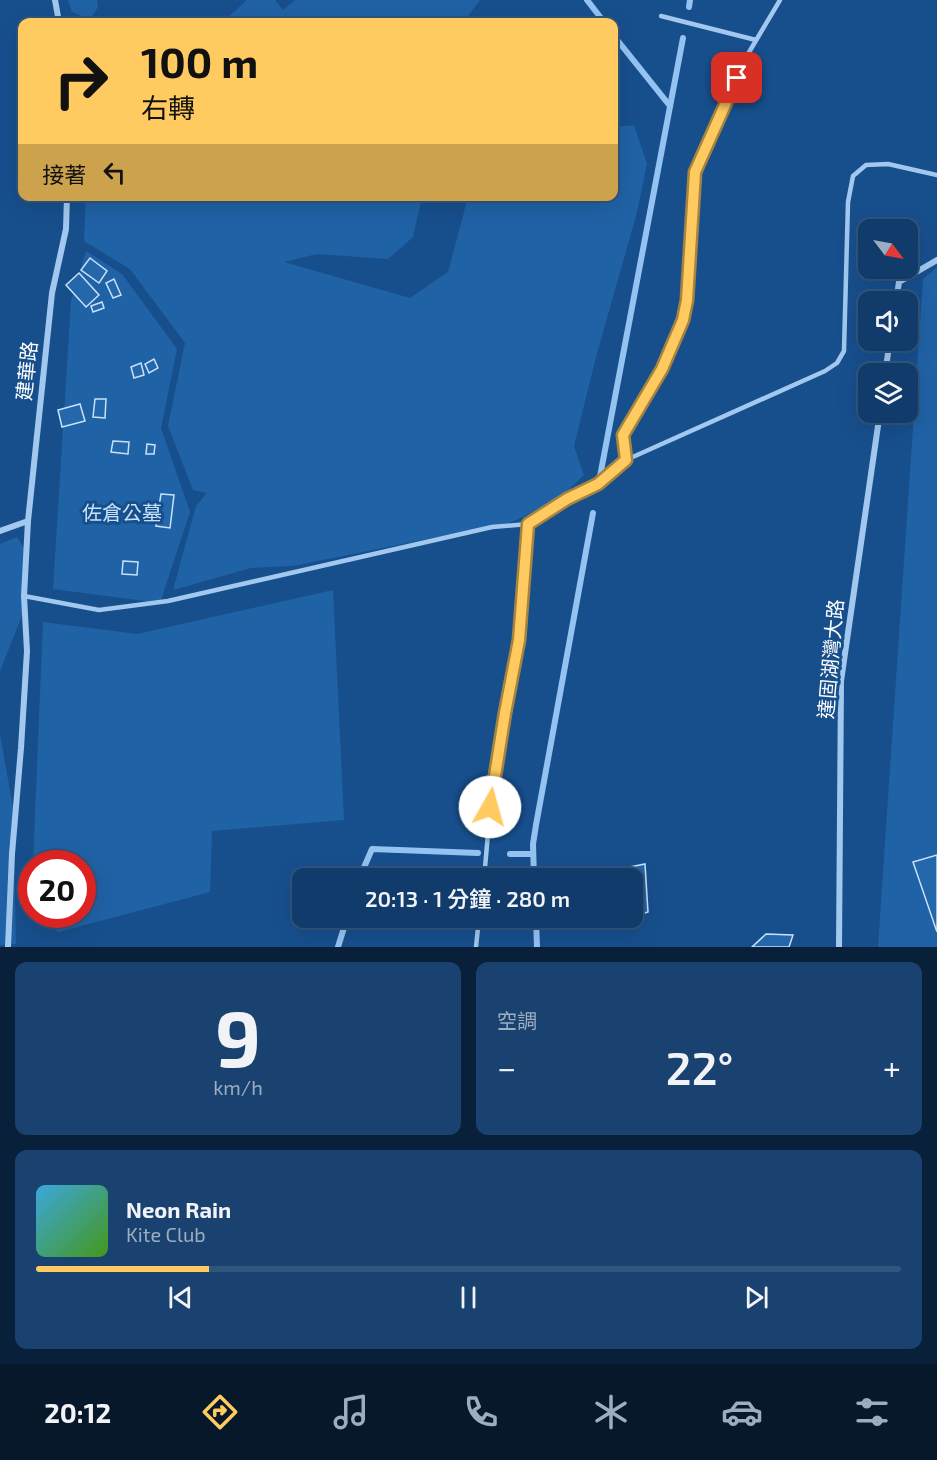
<!DOCTYPE html>
<html lang="zh-TW">
<head>
<meta charset="utf-8">
<style>
	body { margin:0; font-family:"Exo 2","Noto Sans TC",sans-serif; background:#1a4270; color:#f1f3f6; height:100vh; display:flex; flex-direction:column; font-size:22px; white-space:nowrap }
	* { box-sizing:border-box; margin:0 }
	p { font-size:20px; color:#9cadc1 }
	.icon { flex:none; width:33px; height:33px; fill:none; stroke:currentColor; stroke-width:2; stroke-linecap:round; stroke-linejoin:round }
	.map { position:relative; height:947px; overflow:hidden }
	.details { display:flex; flex-direction:column; gap:15px; padding:15px; background:#09203a; flex:1 }
	.details>* { flex:none }
	.banner { position:absolute; left:18px; top:18px; width:600px; height:183px; border-radius:12px; box-shadow:0 6px 24px #0002,0 0 0 2px #30557e; background:#ffcb60; color:#111; overflow:hidden }
	.needle { width:39px; rotate:122deg }
	.buttons { position:absolute; left:858px; top:219px; display:grid; gap:12px }
	.buttons a { display:grid; place-items:center; width:60px; height:60px; border-radius:12px; background:#113b6a; box-shadow:0 6px 24px #0002,0 0 0 2px #30557e; font-size:30px }
	.speed { position:absolute; left:18px; top:850px; display:flex; gap:12px; font-size:30px; font-weight:700; text-align:center }
	.speed>* { display:grid; place-content:center; width:78px; height:78px; border-radius:50%; background:#113b6a; box-shadow:0 6px 24px #0002,0 0 0 2px #30557e; line-height:1 }
	.speed .limit { border:9px solid #d22; background:#fff; color:#111 }
	.pin { position:absolute; display:grid; place-items:center; width:51px; height:51px; color:#fff; margin:-26px; border-radius:12px; box-shadow:0 3px 9px #0006 }
	.me { position:absolute; width:66px; margin:-33px; rotate:7deg; stroke-linejoin:round; filter:drop-shadow(0 0 4px #0008) }
	.turn { display:flex; align-items:center; gap:21px; height:126px; padding:0 24px; font-size:27px }
	.turn .icon { width:78px; height:78px; stroke-width:2.5 }
	.turn b { display:block; font-size:42px; line-height:51px }
	.then { display:flex; align-items:center; height:57px; padding:0 24px; background:#0003; gap:12px; font-size:22px }
	.big { font-size:45px; font-weight:600; line-height:1.1 }
	.details .widget { flex:1; display:flex; flex-direction:column; justify-content:center; gap:9px; min-width:0; padding:0 21px; border-radius:12px; background:#1a4270 }
	.details .dial { align-items:center; gap:0 }
	.dial b { font-size:78px; line-height:1 }
	.song { display:flex; align-items:center; gap:18px }
	.cover { width:72px; height:72px; border-radius:9px; background:linear-gradient(135deg,hsl(200 70% 55%),hsl(100 70% 35%)) }
	.played { height:6px; border-radius:3px; background:linear-gradient(90deg,#ffcb60 20%,#30557e 20%) }
	.keys { display:flex; justify-content:space-around; direction:ltr }
	.heat { display:flex; justify-content:space-between; align-items:center; font-size:33px; direction:ltr }
	.details .tiles { flex:1; display:grid; gap:15px; grid-template-columns:1fr 1fr }
	.widget:last-child { grid-column:span 2 }
	.trip { position:absolute; left:292px; top:868px; width:351px; height:60px; border-radius:12px; background:#113b6a; box-shadow:0 6px 24px #0002,0 0 0 2px #30557e; font-weight:600; line-height:60px; text-align:center }
	.menu { display:flex; height:96px; justify-content:space-around; align-items:center; background:#07182a; color:#9cadc1 }
	.menu .icon { width:42px; height:42px }
	.menu .on { color:#ffcb60 }
	.menu b { font-size:27px; color:#f1f3f6 }
	.map>svg:first-child { display:block }
	.green { fill:#2062a6 }
	.lines { fill:none; stroke-linecap:round; stroke-linejoin:round }
	.stream { stroke:#94c3f2; stroke-width:6 }
	.building { fill:#2567ab; stroke:#c8e1fb; stroke-width:1.5 }
	.lane { stroke:#a2c8ef; stroke-width:4.5 }
	.street { stroke:#a2c8ef; stroke-width:6 }
	.route-casing { stroke:#a6843e; stroke-width:15 }
	.route { stroke:#ffcb60; stroke-width:10 }
	.labels { text-anchor:middle; stroke-width:6; stroke-linejoin:round; paint-order:stroke }
	.street-label { font-size:20px; fill:#fff; stroke:#174f8d }
	.park-label { font-size:20px; fill:#c8e1fb; stroke:#174f8d }
</style>
</head>
<body>
<div class="map">
<svg width="937" height="947" viewBox="0 0 937 947">
	<rect width="100%" height="100%" fill="#174f8d"/>
	<g class="green">
		<path d="M 68,0 L 97,0 L 98,7 L 90,20 L 72,12 Z"/>
		<path d="M 247,0 L 275,0 L 283,10 L 295,0 L 480,0 L 464,22 L 158,22 L 203,16 L 225,20 Z"/>
		<path d="M 634,125 L 647,164 L 636,216 L 596,357 L 574,446 L 584,475 L 558,500 L 512,522 L 293,566 L 251,568 L 173,590 L 196,506 L 207,493 L 193,490 L 168,426 L 185,343 L 130,269 L 84,241 L 86,197 L 422,197 L 413,237 L 388,259 L 317,254 L 284,262 L 410,298 L 448,272 L 468,197 L 614,196 L 614,127 Z"/>
		<path d="M 86,251 L 122,274 L 177,349 L 161,428 L 190,512 L 160,603 L 53,589 L 71,301 Z"/>
		<path d="M 937,267 L 937,947 L 878,947 L 923,279 Z"/>
		<path d="M 17,537 L 27,553 L 27,603 L 0,671 L 0,544 Z"/>
		<path d="M 333,590 L 344,820 L 212,831 L 210,892 L 58,932 L 40,915 L 82,915 L 82,864 L 33,864 L 43,622 L 137,634 Z"/>
		<path d="M 0,734 L 13,808 L 16,944 L 0,945 Z"/>
	</g>
	<g class="lines">
		<g class="stream">
			<path d="M 587,0 L 604,22"/>
			<path d="M 689,7 L 690,0"/>
			<path d="M 614,36 L 670,106"/>
			<path d="M 598,487 L 683,38"/>
			<path d="M 510,854 L 533,854"/>
			<path d="M 359,879 L 372,849 L 478,853"/>
			<path d="M 534,879 L 533,844 L 536,825 L 593,513"/>
			<path d="M 536,918 L 537,947"/>
			<path d="M 338,947 L 347,918"/>
		</g>
	</g>
	<g class="building">
		<path d="M 90,258 L 107,271 L 99,283 L 81,270 Z"/>
		<path d="M 79,273 L 99,295 L 86,307 L 66,285 Z"/>
		<path d="M 114,279 L 121,295 L 113,298 L 106,283 Z"/>
		<path d="M 102,302 L 104,308 L 93,312 L 91,306 Z"/>
		<path d="M 154,359 L 158,368 L 149,373 L 145,364 Z"/>
		<path d="M 141,363 L 144,375 L 134,378 L 131,367 Z"/>
		<path d="M 95,399 L 106,399 L 105,418 L 93,417 Z"/>
		<path d="M 80,404 L 85,421 L 62,427 L 58,410 Z"/>
		<path d="M 113,441 L 129,442 L 128,454 L 111,452 Z"/>
		<path d="M 147,444 L 155,445 L 154,454 L 146,454 Z"/>
		<path d="M 161,494 L 174,495 L 170,528 L 156,526 Z"/>
		<path d="M 123,561 L 138,562 L 137,575 L 122,574 Z"/>
		<path d="M 937,855 L 937,932 L 913,862 Z"/>
		<path d="M 645,864 L 648,912 L 633,917 L 633,879 L 615,879 L 625,868 Z"/>
		<path d="M 607,918 L 629,918 L 610,924 Z"/>
		<path d="M 766,934 L 793,935 L 789,947 L 752,947 Z"/>
	</g>
	<g class="lines">
		<g class="lane">
			<path d="M 661,16 L 756,40"/>
			<path d="M 626,460 L 623,435 L 662,369 L 683,320 L 687,300 L 695,172 L 745,59 L 780,0"/>
			<path d="M 24,596 L 99,610 L 168,601 L 492,527 L 528,524"/>
			<path d="M 484,879 L 492,788 L 519,640 L 528,524 L 568,499 L 598,484 L 626,460 L 825,371 L 837,363 L 844,351 L 848,202 L 853,176 L 866,165 L 888,164 L 937,175"/>
			<path d="M 476,947 L 479,918"/>
		</g>
		<g class="street">
			<path d="M 55,0 L 59,22"/>
			<path d="M 896,302 L 899,282 L 937,260"/>
			<path d="M 885,374 L 890,340"/>
			<path d="M 0,531 L 28,521 L 52,293 L 66,229 L 67,196"/>
			<path d="M 8,947 L 12,854 L 21,748 L 27,651 L 24,596 L 28,521"/>
			<path d="M 839,947 L 841,681 L 880,412"/>
		</g>
	</g>
	<g class="lines">
		<defs>
			<path id="route" d="M 490,807 L 505,713 L 519,640 L 528,524 L 567,499 L 598,484 L 626,460 L 623,435 L 662,369 L 683,320 L 687,300 L 695,172 L 737,78"/>
		</defs>
		<use href="#route" class="route-casing"/>
		<use href="#route" class="route"/>
	</g>
	<g class="labels">
		<g class="street-label">
			<text transform="translate(27 371) rotate(-84)" y="7">建華路</text>
			<text transform="translate(831 659) rotate(-85)" y="7">達固湖灣大路</text>
		</g>
		<g class="park-label">
			<text x="122" y="520">佐倉公墓</text>
		</g>
	</g>
</svg>
<div class="buttons">
<a><svg class="needle" viewBox="-14 -14 28 28"><path d="M0-13l5 13h-10z" fill="#e53935"/><path d="M0 13l5-13h-10z" fill="#9cadc1"/></svg></a>
<a><svg class="icon" aria-label="sound" viewBox="0 0 24 24"><path d="M4 9h4l5-4v14l-5-4H4zM17 9q2 3 0 6"/></svg></a>
<a><svg class="icon" aria-label="layers" viewBox="0 0 24 24"><path d="M12 4l9 5-9 5-9-5zM3 14l9 5 9-5"/></svg></a>
</div>
<div class="speed"><div class="limit">20</div></div>
<div class="pin" style="left:737px;top:78px;background:#d93025"><svg class="icon" aria-label="arrive" viewBox="0 0 24 24"><path d="M6 21V4h12l-3 4 3 4H6"/></svg></div>
<svg class="me" style="left:490px;top:807px" viewBox="-20 -20 40 40"><circle r="19" fill="#fff"/><path d="M0-13L10 11 0 6-10 11z" fill="#ffcb60"/></svg>
<div class="trip">20:13 · 1 分鐘 · 280 m</div>
<div class="banner">
<div class="turn"><svg class="icon" aria-label="right" viewBox="0 0 24 24"><path d="M7 20v-9h11M14 6l5 5-5 5"/></svg><div><b>100 m</b>右轉</div></div>
<div class="then">接著<svg class="icon" aria-label="left" viewBox="0 0 24 24"><path d="M17 20v-9H6M10 6l-5 5 5 5"/></svg></div>
</div>
</div>
<section class="details">
<div class="tiles">
<div class="widget dial"><b>9</b><p>km/h</p></div>
<div class="widget"><p>空調</p>
<div class="heat"><a>−</a><b class="big">22°</b><a>+</a></div>
</div>
<div class="widget">
<div class="song"><i class="cover"></i><div><b>Neon Rain</b><p>Kite Club</p></div></div>
<div class="played"></div>
<div class="keys"><svg class="icon" aria-label="previous" viewBox="0 0 24 24"><path d="M18 5L8 12l10 7zM5 5v14"/></svg><svg class="icon" aria-label="pause" viewBox="0 0 24 24"><path d="M8 5v14M16 5v14"/></svg><svg class="icon" aria-label="next" viewBox="0 0 24 24"><path d="M6 5l10 7-10 7zM19 5v14"/></svg></div>
</div>
</div>
</section>
<nav class="menu">
<b>20:12</b>
<svg class="icon on" aria-label="directions" viewBox="0 0 24 24"><path d="M12 3l9 9-9 9-9-9zM9 14v-3h6M13 9l2 2-2 2"/></svg>
<svg class="icon" aria-label="music" viewBox="0 0 24 24"><path d="M9 18V5l10-2v13"/><circle cx="6" cy="18" r="3"/><circle cx="16" cy="16" r="3"/></svg>
<svg class="icon" aria-label="phone" viewBox="0 0 24 24"><path d="M5 4h4l2 5-3 2q2 4 5 5l2-3 5 2v4C11 20 4 13 5 4z"/></svg>
<svg class="icon" aria-label="climate" viewBox="0 0 24 24"><path d="M12 3v18M4 7l16 10M4 17L20 7"/></svg>
<svg class="icon" aria-label="car" viewBox="0 0 24 24"><path d="M5 17H2v-5l4-1 3-4h7l3 4 3 1v5h-3M9 17h6M6 11h13"/><circle cx="7" cy="17" r="2"/><circle cx="17" cy="17" r="2"/></svg>
<svg class="icon" aria-label="filters" viewBox="0 0 24 24"><path d="M4 7h16M4 17h16"/><circle cx="9" cy="7" r="2"/><circle cx="15" cy="17" r="2"/></svg>
</nav>
</body>
</html>
